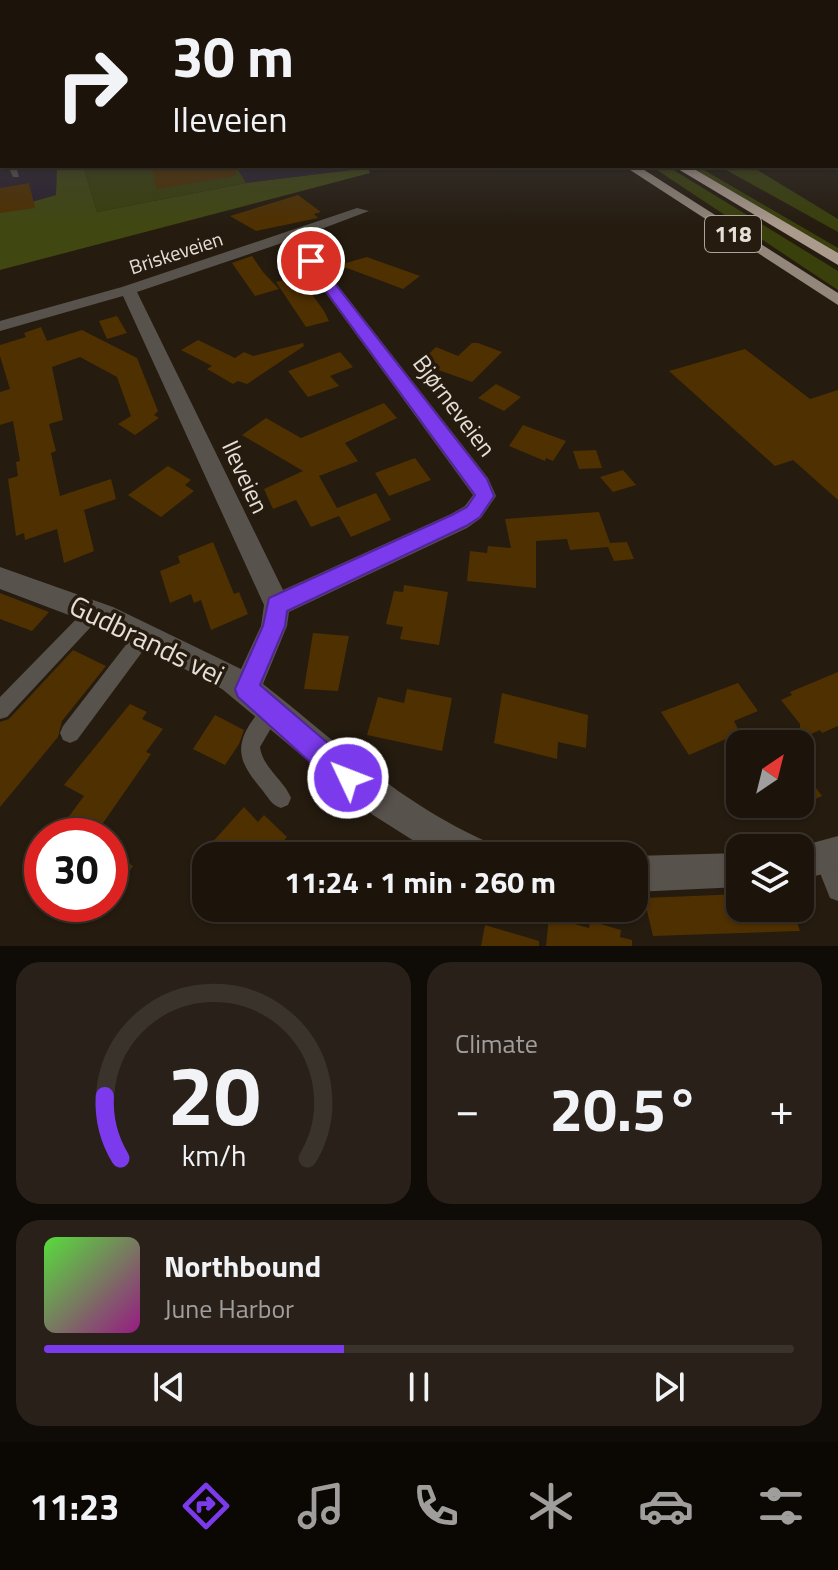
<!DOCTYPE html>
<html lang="en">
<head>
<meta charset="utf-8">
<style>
	body { margin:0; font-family:"Titillium Web",sans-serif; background:#292119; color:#f1f3f6; height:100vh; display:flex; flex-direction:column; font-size:30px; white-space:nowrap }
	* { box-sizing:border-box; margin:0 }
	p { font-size:26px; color:#a09e9d }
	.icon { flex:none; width:44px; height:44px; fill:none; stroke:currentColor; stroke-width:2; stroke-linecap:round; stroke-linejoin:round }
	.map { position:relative; height:946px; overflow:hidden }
	.drawer { display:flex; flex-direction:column; gap:16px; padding:16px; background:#0f0b06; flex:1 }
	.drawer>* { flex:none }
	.top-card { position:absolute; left:0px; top:0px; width:838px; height:168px; box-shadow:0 2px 6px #0004,0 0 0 2px #3a332c; background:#1c140b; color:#f1f3f6; overflow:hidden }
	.needle { width:52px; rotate:35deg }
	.tools { position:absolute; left:726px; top:730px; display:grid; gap:16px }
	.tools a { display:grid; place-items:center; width:88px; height:88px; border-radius:16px; background:#1c140b; box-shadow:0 2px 6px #0004,0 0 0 2px #3a332c; font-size:40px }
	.speed { position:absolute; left:24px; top:818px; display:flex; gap:16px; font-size:40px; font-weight:700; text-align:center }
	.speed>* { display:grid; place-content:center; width:104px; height:104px; border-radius:50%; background:#1c140b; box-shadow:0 2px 6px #0004,0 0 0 2px #3a332c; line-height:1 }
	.speed .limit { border:12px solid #d22; background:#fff; color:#111 }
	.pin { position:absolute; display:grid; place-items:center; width:68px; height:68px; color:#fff; margin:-34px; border:4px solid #fff; border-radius:50%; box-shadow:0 2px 8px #0007 }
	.me { position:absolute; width:88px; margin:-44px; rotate:313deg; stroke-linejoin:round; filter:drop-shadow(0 0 6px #0008) }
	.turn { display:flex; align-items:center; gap:28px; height:168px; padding:0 40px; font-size:36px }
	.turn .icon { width:104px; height:104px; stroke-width:2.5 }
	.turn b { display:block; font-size:56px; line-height:68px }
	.big { font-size:60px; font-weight:700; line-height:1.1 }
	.drawer .card { flex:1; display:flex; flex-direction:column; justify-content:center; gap:12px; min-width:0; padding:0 28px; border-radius:24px; background:#292119 }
	.drawer .dial { align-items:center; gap:0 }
	.dial svg { height:208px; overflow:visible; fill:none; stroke:#3a332c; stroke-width:7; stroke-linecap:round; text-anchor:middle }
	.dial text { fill:#f1f3f6; stroke:none }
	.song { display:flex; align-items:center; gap:24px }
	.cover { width:96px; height:96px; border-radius:12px; background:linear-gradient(135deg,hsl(110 70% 55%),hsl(310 70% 35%)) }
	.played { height:8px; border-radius:4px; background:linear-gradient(90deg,#7c3aed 40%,#3a332c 40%) }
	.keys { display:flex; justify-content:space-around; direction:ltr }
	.heat { display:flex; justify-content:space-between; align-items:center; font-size:44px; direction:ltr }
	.drawer .tiles { flex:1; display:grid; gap:16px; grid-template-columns:1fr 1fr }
	.card:last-child { grid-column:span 2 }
	.trip { position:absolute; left:192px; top:842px; width:456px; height:80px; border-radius:24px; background:#1c140b; box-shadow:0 2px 6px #0004,0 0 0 2px #3a332c; font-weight:700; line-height:80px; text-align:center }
	.menu { display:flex; height:128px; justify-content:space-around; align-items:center; background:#0b0804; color:#a09e9d }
	.menu .icon { width:56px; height:56px }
	.menu .on { color:#7c3aed }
	.menu b { font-size:36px; color:#f1f3f6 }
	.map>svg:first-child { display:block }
	.industrial { fill:#2b202d }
	.green { fill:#3a400b }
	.forest { fill:#414711 }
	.building { fill:#4f3000 }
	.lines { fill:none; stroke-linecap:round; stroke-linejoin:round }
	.service { fill:#58524c; fill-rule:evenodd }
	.minor { fill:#58524c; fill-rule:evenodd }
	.primary { fill:#93877b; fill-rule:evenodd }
	.motorway { fill:#ab9b8d; fill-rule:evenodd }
	.route { fill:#7c3aed; stroke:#51269a; stroke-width:2 }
	.labels { text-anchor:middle; stroke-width:7; stroke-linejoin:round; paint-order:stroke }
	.far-street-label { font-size:20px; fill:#e6dfd7; stroke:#251b0f }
	.shield { fill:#251b0f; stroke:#aca49b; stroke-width:2 }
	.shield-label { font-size:22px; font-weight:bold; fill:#e6dfd7 }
	.street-label { font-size:24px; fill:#e6dfd7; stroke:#251b0f }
	.near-street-label { font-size:28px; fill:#e6dfd7; stroke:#251b0f }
</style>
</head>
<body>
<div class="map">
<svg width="838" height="946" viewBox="0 0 838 946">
	<rect width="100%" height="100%" fill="#251b0f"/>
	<g class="industrial">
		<path d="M 0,95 L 2,166 L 57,166 L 56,195 L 0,211 Z"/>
		<path d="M 236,166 L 367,166 L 368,168 L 246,183 Z"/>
	</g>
	<g class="green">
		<path d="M 83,166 L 236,166 L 246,183 L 97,212 Z"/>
		<path d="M 651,166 L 667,166 L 838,271 L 838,290 Z"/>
		<path d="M 689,166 L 697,166 L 838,248 L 838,253 Z"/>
		<path d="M 719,166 L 751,166 L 838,219 L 838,232 Z"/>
	</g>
	<path class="forest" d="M 57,166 L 83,166 L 97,212 L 246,183 L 368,168 L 370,173 L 0,270 L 0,211 L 56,195 Z"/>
	<g class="building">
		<path d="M 151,166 L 236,166 L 236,176 L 157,189 Z"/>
		<path d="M 29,183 L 35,208 L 0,213 L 0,188 Z"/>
		<path d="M 298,195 L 321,212 L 314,214 L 318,218 L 256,231 L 230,216 Z"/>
		<path d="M 252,256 L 263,272 L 279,289 L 255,296 L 232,263 Z"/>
		<path d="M 367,257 L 420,276 L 403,289 L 339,265 Z"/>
		<path d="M 299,276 L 324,311 L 329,321 L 306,327 L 276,282 Z"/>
		<path d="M 117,316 L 127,333 L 107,339 L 99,321 Z"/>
		<path d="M 41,327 L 47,341 L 82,330 L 137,358 L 158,411 L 154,415 L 159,418 L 135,435 L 118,424 L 131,416 L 117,377 L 80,357 L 52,367 L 63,420 L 49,424 L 56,451 L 51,453 L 60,496 L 111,479 L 116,499 L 84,510 L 94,551 L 64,563 L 57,529 L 25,540 L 24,533 L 16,536 L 8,479 L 18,476 L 16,462 L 20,461 L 13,421 L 0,425 L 0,392 L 10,389 L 0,356 L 0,345 L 26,337 L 24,333 Z"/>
		<path d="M 198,340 L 235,358 L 244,352 L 253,356 L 303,343 L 304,346 L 247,384 L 238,381 L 233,384 L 207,369 L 212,366 L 181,350 Z"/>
		<path d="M 472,343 L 478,343 L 502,352 L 472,382 L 419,363 L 436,347 L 458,356 Z"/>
		<path d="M 745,349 L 810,399 L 838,390 L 838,500 L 793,460 L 775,466 L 669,371 Z"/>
		<path d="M 340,352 L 353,367 L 330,376 L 339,386 L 308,397 L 288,371 Z"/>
		<path d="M 496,384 L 521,397 L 504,411 L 478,398 Z"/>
		<path d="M 384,403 L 397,418 L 345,443 L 358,461 L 319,476 L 337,508 L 376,493 L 391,520 L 351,537 L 339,516 L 311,527 L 296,500 L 273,509 L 264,489 L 303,471 L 242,435 L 266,418 L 301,438 Z"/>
		<path d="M 523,425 L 566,441 L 553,461 L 546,458 L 545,461 L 509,446 Z"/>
		<path d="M 596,450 L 602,468 L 579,469 L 573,451 Z"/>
		<path d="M 415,458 L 431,480 L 389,496 L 375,473 Z"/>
		<path d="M 168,466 L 191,480 L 185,485 L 194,491 L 161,517 L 128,495 Z"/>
		<path d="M 623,470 L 636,485 L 613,492 L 600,477 Z"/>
		<path d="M 599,512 L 610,543 L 627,542 L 634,559 L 614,561 L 608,547 L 570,550 L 567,539 L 536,541 L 536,588 L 467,581 L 470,551 L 487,553 L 488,546 L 511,548 L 505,519 Z"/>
		<path d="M 213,542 L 234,594 L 239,592 L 248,614 L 211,630 L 201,600 L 194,603 L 191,594 L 170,603 L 160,571 L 180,563 L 178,556 Z"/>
		<path d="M 404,585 L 448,592 L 439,645 L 400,639 L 403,627 L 386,624 L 394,591 L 403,592 Z"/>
		<path d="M 0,593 L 49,612 L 32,631 L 0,619 Z"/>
		<path d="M 313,633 L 349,636 L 338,691 L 304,689 Z"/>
		<path d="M 73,650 L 106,666 L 62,721 L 58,737 L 0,807 L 0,722 L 9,719 Z"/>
		<path d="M 838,672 L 838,726 L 822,733 L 820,730 L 800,739 L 800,724 L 781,700 L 792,695 L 790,692 Z"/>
		<path d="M 738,683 L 758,711 L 734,721 L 740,733 L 689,755 L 661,712 Z"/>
		<path d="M 407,689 L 452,698 L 442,751 L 367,735 L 378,697 L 404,703 Z"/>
		<path d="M 502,693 L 588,715 L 586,748 L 558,742 L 557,759 L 494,743 Z"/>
		<path d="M 130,704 L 147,712 L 142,719 L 163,729 L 146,752 L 151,754 L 94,836 L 84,836 L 64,823 L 84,796 L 64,785 Z"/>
		<path d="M 215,715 L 244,730 L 239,744 L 225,765 L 193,749 Z"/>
		<path d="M 800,766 L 822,796 L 800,806 Z"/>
		<path d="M 244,807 L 258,822 L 264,815 L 287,837 L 281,844 L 293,856 L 200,856 Z"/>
		<path d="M 110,850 L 133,866 L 110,899 Z"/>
		<path d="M 740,894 L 740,908 L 792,908 L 800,931 L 653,936 L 644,898 Z"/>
		<path d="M 549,917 L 589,928 L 590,921 L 621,930 L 620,937 L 632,940 L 632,946 L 546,946 Z"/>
		<path d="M 485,925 L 539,941 L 539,946 L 481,946 Z"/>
	</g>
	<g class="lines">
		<g class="service">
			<rect x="0" y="112" width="2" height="4"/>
			<rect x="0" y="144" width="2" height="4"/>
			<path d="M 8,166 L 16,166 L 19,177 L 13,177 Z"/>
			<path d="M 95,604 L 101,606 L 103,611 L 101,616 L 7,717 L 0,719 L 0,697 L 89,606 Z"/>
			<path d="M 145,626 L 151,628 L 154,634 L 151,640 L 77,740 L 70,743 L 63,740 L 60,733 L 63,726 L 139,628 Z"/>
			<path d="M 272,702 L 279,704 L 281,711 L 260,747 C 262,767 284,780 291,798 L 288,805 L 281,808 C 272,805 269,799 263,791 C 244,768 232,752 250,724 C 256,715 262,706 272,702 Z"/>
			<path d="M 825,847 L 833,850 L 838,863 L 838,901 L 830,898 L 814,858 L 817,850 Z"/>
		</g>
		<g class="minor">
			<path d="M 2,161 L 2,166 L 7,166 L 0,170 Z"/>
			<path d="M 357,208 L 369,211 L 300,237 L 488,478 L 496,496 L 481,518 L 467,528 L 289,612 L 287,626 L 263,684 C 341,745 400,804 492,844 L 497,856 L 440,856 L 433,853 L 373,815 L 222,689 L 119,634 L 0,589 L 0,567 L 113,607 L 241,669 L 261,626 L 264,605 L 123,296 L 0,331 L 0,321 L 122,287 ZM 288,241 L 473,495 L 465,506 L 451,514 L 283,590 L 137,292 Z"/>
			<path d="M 838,836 L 838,870 L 800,880 L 800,848 L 794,848 Z"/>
			<path d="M 740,853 L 740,887 L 634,892 L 634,856 Z"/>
		</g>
		<path class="primary" d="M 624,166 L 638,166 L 838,293 L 838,305 Z"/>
		<path class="motorway" d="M 673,166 L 689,166 L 838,253 L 838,265 Z"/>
	</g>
	<linearGradient id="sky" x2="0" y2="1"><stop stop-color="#140f08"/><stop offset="0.42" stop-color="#403f42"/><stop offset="1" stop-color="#403f42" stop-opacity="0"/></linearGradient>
	<rect width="838" height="227" fill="url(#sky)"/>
	<path class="route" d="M 306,258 L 315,258 L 487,479 L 494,496 L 480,517 L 466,526 L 287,611 L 285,626 L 260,685 L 358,769 L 361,778 L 358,788 L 348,791 L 339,788 L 238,697 L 235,689 L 263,626 L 269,598 L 452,515 L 467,507 L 475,495 L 306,264 Z"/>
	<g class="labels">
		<g class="far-street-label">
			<text transform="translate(176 253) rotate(-18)" y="7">Briskeveien</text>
		</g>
		<rect class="shield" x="705" y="216" width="56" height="36" rx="6"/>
		<g class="shield-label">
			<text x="733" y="242">118</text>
		</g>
		<g class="street-label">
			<text transform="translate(454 406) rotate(53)" y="8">Bjørneveien</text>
			<text transform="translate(245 477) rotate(65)" y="8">Ileveien</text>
		</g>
		<g class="near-street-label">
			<text transform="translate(147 640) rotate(26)" y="10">Gudbrands vei</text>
		</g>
	</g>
</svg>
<div class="tools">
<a><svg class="needle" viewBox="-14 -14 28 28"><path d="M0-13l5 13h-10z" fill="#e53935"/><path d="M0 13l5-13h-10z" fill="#a09e9d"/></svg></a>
<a><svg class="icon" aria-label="layers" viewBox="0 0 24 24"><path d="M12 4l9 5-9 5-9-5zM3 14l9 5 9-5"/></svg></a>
</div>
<div class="speed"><div class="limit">30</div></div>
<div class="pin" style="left:311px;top:261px;background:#d93025"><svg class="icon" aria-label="arrive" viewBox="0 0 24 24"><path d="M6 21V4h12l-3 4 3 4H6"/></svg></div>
<svg class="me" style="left:348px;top:778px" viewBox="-20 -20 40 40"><circle r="17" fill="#7c3aed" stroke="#fff" stroke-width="3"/><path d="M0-11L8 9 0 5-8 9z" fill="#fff"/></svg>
<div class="trip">11:24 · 1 min · 260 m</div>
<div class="top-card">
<div class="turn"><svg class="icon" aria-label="right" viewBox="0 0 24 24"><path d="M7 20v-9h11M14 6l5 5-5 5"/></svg><div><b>30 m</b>Ileveien</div></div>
</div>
</div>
<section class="drawer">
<div class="tiles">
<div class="card dial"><svg viewBox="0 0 100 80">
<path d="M14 69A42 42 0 1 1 86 69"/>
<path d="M14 69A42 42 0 0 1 8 45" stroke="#7c3aed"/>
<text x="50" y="56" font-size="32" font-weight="700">20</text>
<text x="50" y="72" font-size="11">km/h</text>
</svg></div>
<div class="card"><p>Climate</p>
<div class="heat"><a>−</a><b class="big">20.5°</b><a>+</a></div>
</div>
<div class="card">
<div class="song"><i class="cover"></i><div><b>Northbound</b><p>June Harbor</p></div></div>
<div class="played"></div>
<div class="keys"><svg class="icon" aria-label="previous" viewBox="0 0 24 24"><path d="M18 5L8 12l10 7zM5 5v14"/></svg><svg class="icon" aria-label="pause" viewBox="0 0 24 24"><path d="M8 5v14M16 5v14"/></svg><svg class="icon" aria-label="next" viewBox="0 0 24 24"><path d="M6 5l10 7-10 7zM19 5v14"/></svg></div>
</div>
</div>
</section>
<nav class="menu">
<b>11:23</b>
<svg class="icon on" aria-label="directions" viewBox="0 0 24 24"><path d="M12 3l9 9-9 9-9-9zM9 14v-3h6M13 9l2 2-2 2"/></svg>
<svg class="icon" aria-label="music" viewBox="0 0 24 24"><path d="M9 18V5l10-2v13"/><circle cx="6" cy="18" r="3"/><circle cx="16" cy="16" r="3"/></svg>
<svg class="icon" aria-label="phone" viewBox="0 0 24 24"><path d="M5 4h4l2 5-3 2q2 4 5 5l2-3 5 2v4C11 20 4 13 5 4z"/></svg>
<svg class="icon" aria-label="climate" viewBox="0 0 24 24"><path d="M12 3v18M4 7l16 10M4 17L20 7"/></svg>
<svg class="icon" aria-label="car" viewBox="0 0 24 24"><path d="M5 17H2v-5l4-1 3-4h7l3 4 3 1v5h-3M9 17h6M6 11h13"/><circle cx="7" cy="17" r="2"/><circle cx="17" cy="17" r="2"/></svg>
<svg class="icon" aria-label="filters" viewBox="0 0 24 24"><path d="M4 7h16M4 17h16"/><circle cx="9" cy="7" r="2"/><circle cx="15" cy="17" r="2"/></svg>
</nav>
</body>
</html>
